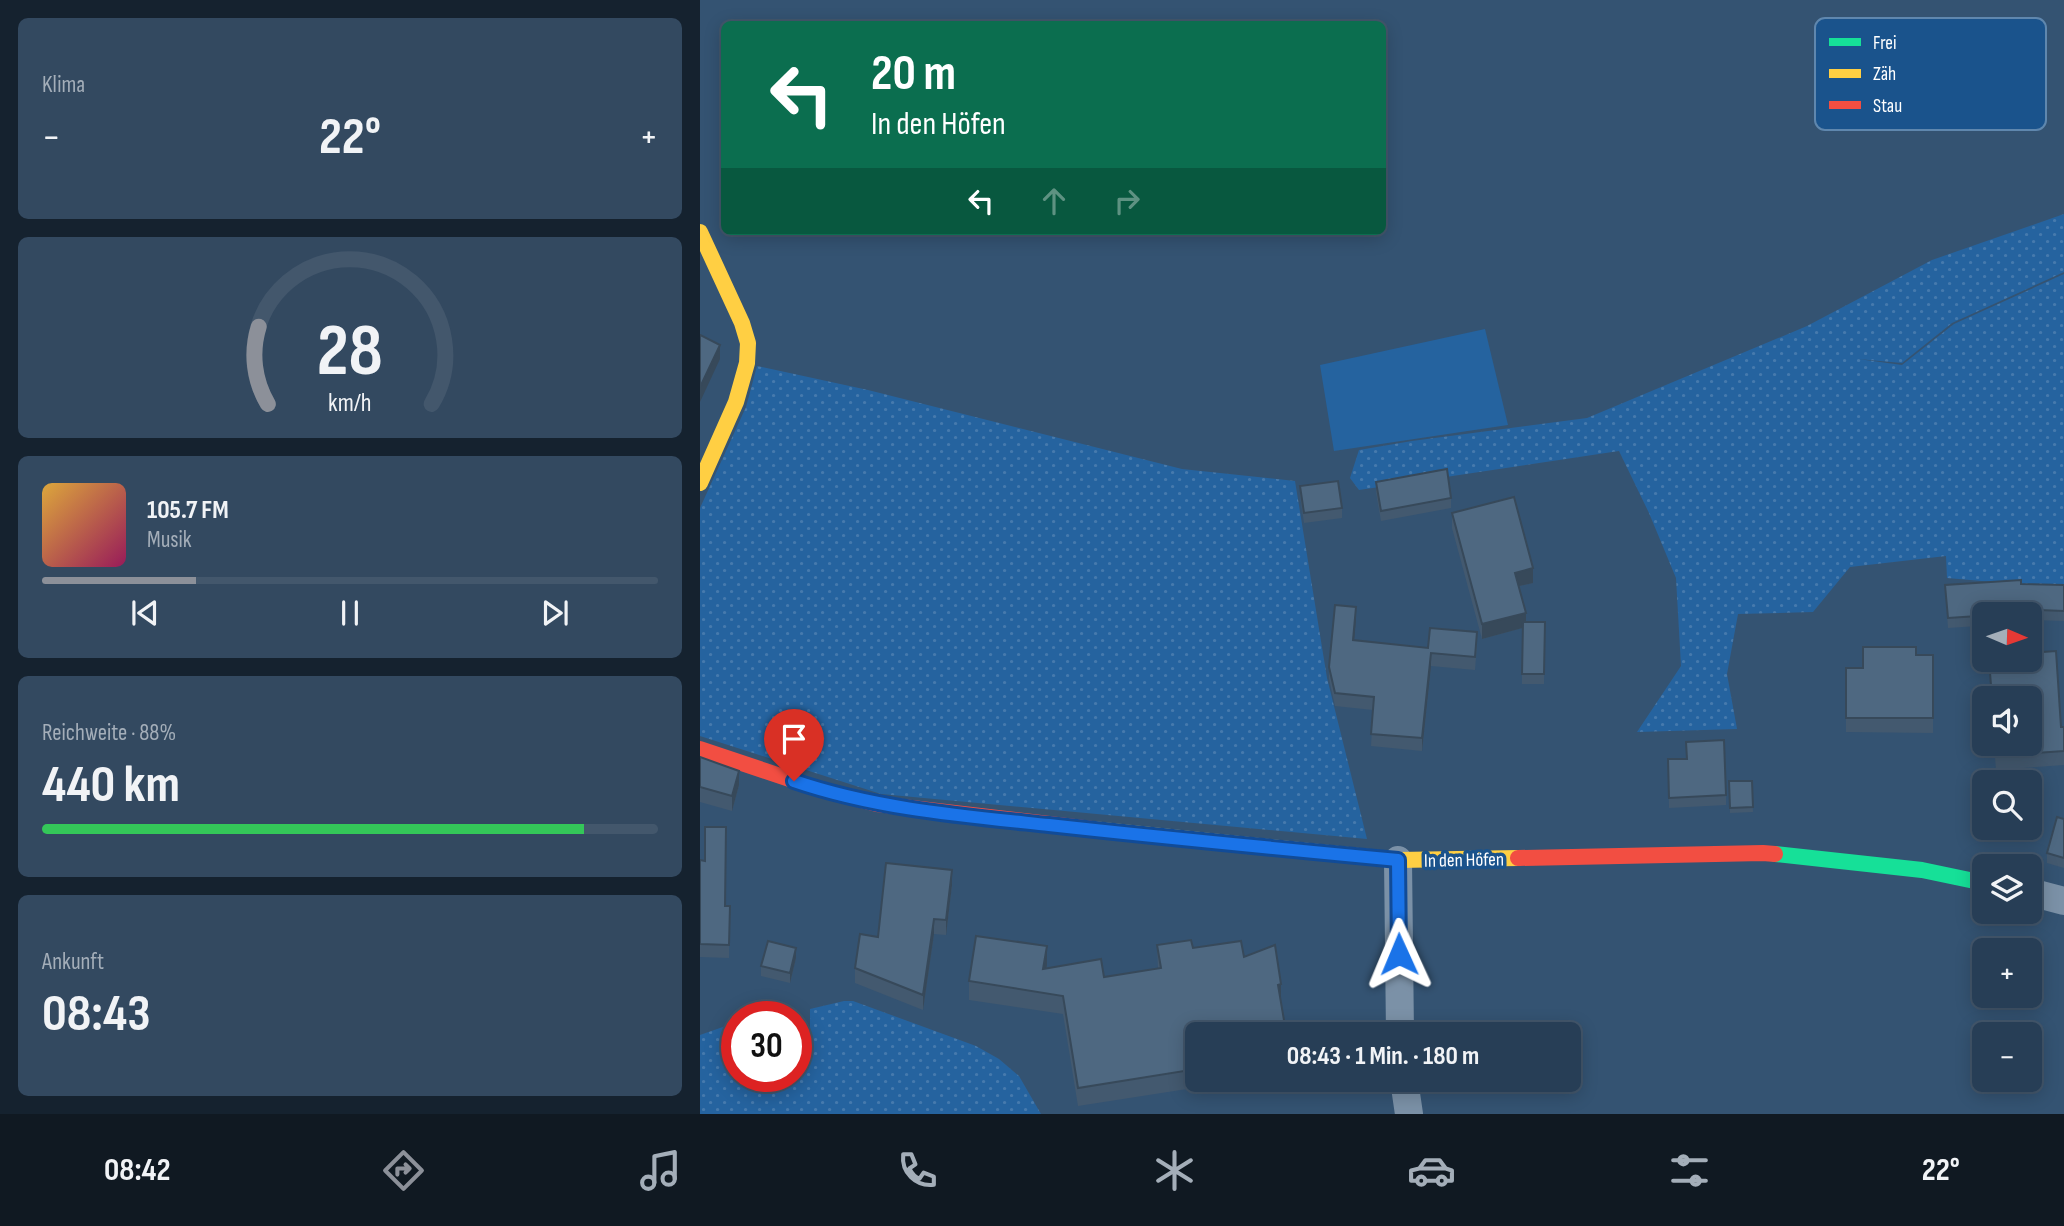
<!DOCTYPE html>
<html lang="de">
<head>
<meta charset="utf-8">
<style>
	body { margin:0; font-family:"Sofia Sans Condensed",sans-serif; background:#334960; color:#f1f3f6; height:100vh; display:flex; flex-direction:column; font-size:26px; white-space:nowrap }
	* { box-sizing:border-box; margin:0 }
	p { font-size:23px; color:#a4aeb9 }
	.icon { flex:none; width:38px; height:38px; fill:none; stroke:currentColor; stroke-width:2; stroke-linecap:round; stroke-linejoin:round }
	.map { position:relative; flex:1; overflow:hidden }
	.side { display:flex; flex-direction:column; gap:18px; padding:18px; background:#15222f; width:700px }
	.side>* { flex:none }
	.top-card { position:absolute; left:21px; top:21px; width:665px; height:214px; border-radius:10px; box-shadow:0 4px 18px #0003,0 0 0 2px #43576c; background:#0b6e4f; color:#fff; overflow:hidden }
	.needle { width:46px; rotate:92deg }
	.tools { position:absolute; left:1272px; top:602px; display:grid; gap:14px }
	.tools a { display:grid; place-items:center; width:70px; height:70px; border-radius:10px; background:#273e56; box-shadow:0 4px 18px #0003,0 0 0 2px #43576c; font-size:35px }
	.speed { position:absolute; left:21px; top:1001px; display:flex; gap:14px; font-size:35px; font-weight:700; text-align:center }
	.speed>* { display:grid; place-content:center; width:91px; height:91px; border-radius:50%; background:#273e56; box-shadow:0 4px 18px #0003,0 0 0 2px #43576c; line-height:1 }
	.speed .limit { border:10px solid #d22; background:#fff; color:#111 }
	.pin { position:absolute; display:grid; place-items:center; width:60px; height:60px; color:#fff; margin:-72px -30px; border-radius:50% 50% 50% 0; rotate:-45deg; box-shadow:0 0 7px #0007 }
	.pin .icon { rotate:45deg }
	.me { position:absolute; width:77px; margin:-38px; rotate:359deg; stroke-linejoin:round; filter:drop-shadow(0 0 5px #0008) }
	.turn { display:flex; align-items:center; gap:24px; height:147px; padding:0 35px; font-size:32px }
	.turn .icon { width:91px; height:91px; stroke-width:2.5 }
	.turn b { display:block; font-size:49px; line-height:60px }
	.lanes { display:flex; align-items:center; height:66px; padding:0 35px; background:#0003; justify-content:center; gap:35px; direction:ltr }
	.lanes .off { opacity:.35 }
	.big { font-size:52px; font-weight:700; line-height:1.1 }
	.side .card { flex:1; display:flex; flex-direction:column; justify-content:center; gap:10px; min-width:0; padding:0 24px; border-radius:10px; background:#334960 }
	.side .dial { align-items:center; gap:0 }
	.dial svg { height:182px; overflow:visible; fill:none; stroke:#43576c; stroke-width:7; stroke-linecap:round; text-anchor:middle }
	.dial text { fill:#f1f3f6; stroke:none }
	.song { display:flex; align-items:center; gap:21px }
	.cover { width:84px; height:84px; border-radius:10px; background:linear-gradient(135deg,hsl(40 70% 55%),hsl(330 70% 35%)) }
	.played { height:7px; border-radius:4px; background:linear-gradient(90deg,#8c9099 25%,#43576c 25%) }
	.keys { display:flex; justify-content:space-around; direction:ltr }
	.heat { display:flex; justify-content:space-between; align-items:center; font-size:38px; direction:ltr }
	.charge { height:10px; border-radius:5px; background:linear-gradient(90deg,#34c759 88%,#43576c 0) }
	.trip { position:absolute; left:485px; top:1022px; width:396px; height:70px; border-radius:10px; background:#273e56; box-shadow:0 4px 18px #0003,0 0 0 2px #43576c; font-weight:700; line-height:70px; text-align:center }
	.tabs { display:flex; height:112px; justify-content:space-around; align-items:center; background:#101922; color:#a4aeb9 }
	.tabs .icon { width:49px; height:49px }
	.tabs .on { color:#8c9099 }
	.tabs b { font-size:32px; color:#f1f3f6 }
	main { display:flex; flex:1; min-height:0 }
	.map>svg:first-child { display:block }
	.grass { fill:url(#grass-dots) }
	.pitch { fill:#25639f }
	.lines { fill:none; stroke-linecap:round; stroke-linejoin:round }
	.street { stroke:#7b91a7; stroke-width:28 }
	.fast { stroke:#16e098; stroke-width:16 }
	.slow { stroke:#ffcf43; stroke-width:16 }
	.jam { stroke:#f24e42; stroke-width:16 }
	.wall { fill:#43596f }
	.shaded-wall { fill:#37495a }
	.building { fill:#4e6881; stroke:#37495a; stroke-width:2 }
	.route-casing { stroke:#114b97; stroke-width:18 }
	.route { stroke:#1a73e8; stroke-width:12 }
	.labels { text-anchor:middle; stroke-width:7; stroke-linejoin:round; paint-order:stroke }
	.street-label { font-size:19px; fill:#fff; stroke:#1a538c }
	.key { fill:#1a538c; stroke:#5f87ae; stroke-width:2 }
	.key-label { font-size:19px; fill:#fff }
</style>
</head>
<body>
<main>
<section class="side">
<div class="card"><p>Klima</p>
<div class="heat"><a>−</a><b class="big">22°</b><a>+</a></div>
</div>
<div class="card dial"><svg viewBox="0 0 100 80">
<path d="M14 69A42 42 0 1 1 86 69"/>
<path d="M14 69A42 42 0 0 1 10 35" stroke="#8c9099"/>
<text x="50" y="56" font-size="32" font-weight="700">28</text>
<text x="50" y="72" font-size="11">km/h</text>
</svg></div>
<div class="card">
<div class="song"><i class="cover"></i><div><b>105.7 FM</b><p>Musik</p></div></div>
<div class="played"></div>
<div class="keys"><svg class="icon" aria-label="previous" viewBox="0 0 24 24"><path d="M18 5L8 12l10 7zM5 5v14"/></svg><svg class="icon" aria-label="pause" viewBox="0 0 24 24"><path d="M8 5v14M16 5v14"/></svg><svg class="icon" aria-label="next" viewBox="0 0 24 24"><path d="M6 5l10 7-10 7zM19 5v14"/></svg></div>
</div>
<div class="card"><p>Reichweite · 88%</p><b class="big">440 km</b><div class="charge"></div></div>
<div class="card"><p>Ankunft</p><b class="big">08:43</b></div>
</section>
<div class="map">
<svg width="1364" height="1114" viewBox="0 0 1364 1114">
	<defs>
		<pattern id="grass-dots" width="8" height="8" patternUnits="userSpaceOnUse" patternTransform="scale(1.75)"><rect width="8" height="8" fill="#25639f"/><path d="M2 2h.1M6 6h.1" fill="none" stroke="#467aad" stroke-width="1.8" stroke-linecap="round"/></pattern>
	</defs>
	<rect width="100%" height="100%" fill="#345372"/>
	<g class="grass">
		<path d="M 1364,214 L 1364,272 L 1252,323 L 1202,363 L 1158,359 L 1202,365 L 1254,324 L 1364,274 L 1364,588 L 1247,578 L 1246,556 L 1150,567 L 1113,612 L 1038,614 L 1027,674 L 1037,729 L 937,732 L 981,666 L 976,578 L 949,513 L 919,451 L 659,490 L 650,478 L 659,450 L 712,441 L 887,418 L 1107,326 L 1232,260 Z"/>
		<path d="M 57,366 L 168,390 L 482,469 L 595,481 L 627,678 L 667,839 L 181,794 L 0,736 L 0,508 L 46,407 Z"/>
		<path d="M 144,1001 L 153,1001 L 276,1046 L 299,1059 L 319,1076 L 341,1114 L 0,1114 L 0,1035 L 37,1022 L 37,1076 L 96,1076 L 96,1025 L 110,1027 L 110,1009 Z"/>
	</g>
	<path class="pitch" d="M 785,329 L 808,425 L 634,451 L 620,365 Z"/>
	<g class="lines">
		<g class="street">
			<path d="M 698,860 L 700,1034"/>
			<path d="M 1330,892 L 1364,901"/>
			<path d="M 704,1080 L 709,1114"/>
		</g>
		<path class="fast" d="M 1075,854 L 1222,870 L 1284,883"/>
		<g class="slow">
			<path d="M 0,232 L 42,323 L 48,343 L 47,363 L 36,402 L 0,483"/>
			<path d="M 392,829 L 698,860 L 818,858"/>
		</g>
		<g class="jam">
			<path d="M 0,749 L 116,788 L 177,804 L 392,829"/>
			<path d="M 818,858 L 1063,853 L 1075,854"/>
		</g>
	</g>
	<g class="wall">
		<path d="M 676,482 L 751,498 L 751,508 L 681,521 L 676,492 Z"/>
		<path d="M 600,486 L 642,508 L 642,518 L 604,523 L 600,496 Z"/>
		<path d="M 752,513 L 833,583 L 819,586 L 826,622 L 845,622 L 844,684 L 822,684 L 822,628 L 782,639 L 752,528 Z"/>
		<path d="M 1321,584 L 1364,585 L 1364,621 L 1330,620 L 1330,614 L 1284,614 L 1284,622 L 1278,622 L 1278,626 L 1248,628 L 1245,585 Z"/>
		<path d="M 656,620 L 654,641 L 728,648 L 777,645 L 775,670 L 731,666 L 722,751 L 671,746 L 673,710 L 635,706 L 629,679 L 629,667 Z"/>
		<path d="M 1216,655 L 1233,655 L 1233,733 L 1146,732 L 1146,668 L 1163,668 Z"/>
		<path d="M 1289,660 L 1361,727 L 1364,727 L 1364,765 L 1296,770 L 1294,744 L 1330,744 L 1330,698 L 1291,698 Z"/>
		<path d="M 0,757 L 39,785 L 32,811 L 0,802 Z"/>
		<path d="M 968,759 L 1026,795 L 1026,805 L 969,808 Z"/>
		<path d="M 1029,781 L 1052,781 L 1053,812 L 1030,813 Z"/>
		<path d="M 1364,819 L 1364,868 L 1347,863 L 1347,853 Z"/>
		<path d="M 0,860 L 25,906 L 30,906 L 29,958 L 0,957 Z"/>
		<path d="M 252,885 L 246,935 L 234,934 L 223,1010 L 155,983 L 155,968 L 178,937 Z"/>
		<path d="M 457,945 L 493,948 L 544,957 L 581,1003 L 585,1034 L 497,1034 L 497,1080 L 545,1080 L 378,1106 L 363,1014 L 269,1000 L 269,981 L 347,965 L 346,968 L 404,977 L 458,968 Z"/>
		<path d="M 96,958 L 90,983 L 61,976 L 61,966 Z"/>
	</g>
	<g class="shaded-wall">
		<path d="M 20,345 L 20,359 L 0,402 L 0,387 Z"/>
		<path d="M 833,568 L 833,583 L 815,587 L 815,573 Z"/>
		<path d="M 656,607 L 656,620 L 653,653 L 653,640 Z"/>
		<path d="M 826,613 L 826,627 L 782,639 L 782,624 Z"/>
		<path d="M 731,653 L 731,666 L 722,751 L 722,738 Z"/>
		<path d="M 39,771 L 39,785 L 32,811 L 32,796 Z"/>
		<path d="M 252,870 L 252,885 L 246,935 L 246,920 Z"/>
		<path d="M 234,919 L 234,934 L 223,1010 L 223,995 Z"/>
		<path d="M 347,946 L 347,965 L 343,987 L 343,969 Z"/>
		<path d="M 96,948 L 96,958 L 90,983 L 90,973 Z"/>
		<path d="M 581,984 L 581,1003 L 578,985 Z"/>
	</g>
	<g class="building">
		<path d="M 0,335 L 20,345 L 0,387 Z"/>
		<path d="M 747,469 L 751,498 L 681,511 L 676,482 Z"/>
		<path d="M 638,481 L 642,508 L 604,513 L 600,486 Z"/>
		<path d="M 814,497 L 833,568 L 815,573 L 826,613 L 782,624 L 752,513 Z"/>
		<path d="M 1321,580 L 1321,584 L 1364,585 L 1364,611 L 1315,609 L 1278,612 L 1278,616 L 1248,618 L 1245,585 Z"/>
		<path d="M 635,605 L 656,607 L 653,640 L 728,648 L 730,628 L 777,632 L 775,657 L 731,653 L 722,738 L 671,734 L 674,697 L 635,693 L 629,667 Z"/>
		<path d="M 823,622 L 845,622 L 844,674 L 822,674 Z"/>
		<path d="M 1163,647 L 1216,647 L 1216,655 L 1233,655 L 1233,718 L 1146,718 L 1146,668 L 1163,668 Z"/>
		<path d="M 1356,651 L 1361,727 L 1364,727 L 1364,751 L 1296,756 L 1295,744 L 1330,744 L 1330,698 L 1292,698 L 1289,660 L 1330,660 L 1330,653 Z"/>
		<path d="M 1024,740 L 1026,795 L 969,798 L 968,759 L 987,759 L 986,742 Z"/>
		<path d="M 0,757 L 39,771 L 32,796 L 0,787 Z"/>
		<path d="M 1029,781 L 1052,781 L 1053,807 L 1030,808 Z"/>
		<path d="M 1357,817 L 1364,819 L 1364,858 L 1347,853 Z"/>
		<path d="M 5,827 L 26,827 L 25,906 L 30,906 L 29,945 L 0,944 L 0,860 L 5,861 Z"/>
		<path d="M 186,863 L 252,870 L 246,920 L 234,919 L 223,995 L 155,968 L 160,934 L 178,937 Z"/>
		<path d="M 276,936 L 347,946 L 343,969 L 401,959 L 404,977 L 461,968 L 457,945 L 491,940 L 493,948 L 541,941 L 544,957 L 575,945 L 581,984 L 578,985 L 585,1026 L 583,1027 L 584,1034 L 497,1034 L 497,1069 L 378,1088 L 363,996 L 269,981 Z"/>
		<path d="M 68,941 L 96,948 L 90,973 L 61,966 Z"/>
	</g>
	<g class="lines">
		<defs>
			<path id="route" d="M 94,781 C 176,809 263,816 349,825 C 466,838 582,849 698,860 L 699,954"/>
		</defs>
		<use href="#route" class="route-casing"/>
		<use href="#route" class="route"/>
	</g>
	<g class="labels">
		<g class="street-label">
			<text transform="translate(764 859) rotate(-1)" y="7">In den Höfen</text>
		</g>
	</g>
	<rect x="1115" y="18" width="231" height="112" rx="10" class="key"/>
	<rect x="1129" y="38" width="32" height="8" fill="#16e098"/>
	<rect x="1129" y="69" width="32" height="9" fill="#ffcf43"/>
	<rect x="1129" y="101" width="32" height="8" fill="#f24e42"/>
	<g class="key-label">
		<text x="1173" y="49">Frei</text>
		<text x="1173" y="80">Zäh</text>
		<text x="1173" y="112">Stau</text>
	</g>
</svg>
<div class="tools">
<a><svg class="needle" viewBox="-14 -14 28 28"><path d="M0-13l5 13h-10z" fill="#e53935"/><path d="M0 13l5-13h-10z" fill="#a4aeb9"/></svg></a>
<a><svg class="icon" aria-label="sound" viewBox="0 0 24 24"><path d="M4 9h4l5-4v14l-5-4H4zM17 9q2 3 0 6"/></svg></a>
<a><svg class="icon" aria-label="search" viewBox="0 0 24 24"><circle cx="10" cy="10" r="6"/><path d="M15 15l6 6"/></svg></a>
<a><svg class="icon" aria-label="layers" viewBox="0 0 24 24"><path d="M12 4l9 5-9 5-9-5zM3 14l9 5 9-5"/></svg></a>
<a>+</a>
<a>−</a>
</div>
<div class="speed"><div class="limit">30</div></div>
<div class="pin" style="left:94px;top:781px;background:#d93025"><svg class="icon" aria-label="arrive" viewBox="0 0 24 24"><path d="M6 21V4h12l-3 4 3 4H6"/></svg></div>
<svg class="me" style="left:699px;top:954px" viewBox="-20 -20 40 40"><path d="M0-17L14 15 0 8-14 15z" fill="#1a73e8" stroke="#fff" stroke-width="4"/></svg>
<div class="trip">08:43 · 1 Min. · 180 m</div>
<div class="top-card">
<div class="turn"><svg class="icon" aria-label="left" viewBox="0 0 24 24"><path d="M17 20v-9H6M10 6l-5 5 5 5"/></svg><div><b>20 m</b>In den Höfen</div></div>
<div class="lanes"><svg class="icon" aria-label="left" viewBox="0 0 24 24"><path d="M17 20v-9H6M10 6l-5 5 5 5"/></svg><svg class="icon off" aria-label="ahead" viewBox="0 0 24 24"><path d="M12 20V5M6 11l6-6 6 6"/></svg><svg class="icon off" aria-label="right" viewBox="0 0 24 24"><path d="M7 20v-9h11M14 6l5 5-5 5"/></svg></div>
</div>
</div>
</main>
<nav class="tabs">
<b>08:42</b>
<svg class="icon on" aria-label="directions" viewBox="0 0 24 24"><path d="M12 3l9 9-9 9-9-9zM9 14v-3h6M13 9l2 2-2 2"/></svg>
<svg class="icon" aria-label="music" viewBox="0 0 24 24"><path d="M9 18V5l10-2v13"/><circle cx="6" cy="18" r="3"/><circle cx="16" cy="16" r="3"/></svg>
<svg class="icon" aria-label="phone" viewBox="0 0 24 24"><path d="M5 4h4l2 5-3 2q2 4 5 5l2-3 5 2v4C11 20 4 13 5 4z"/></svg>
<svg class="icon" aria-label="climate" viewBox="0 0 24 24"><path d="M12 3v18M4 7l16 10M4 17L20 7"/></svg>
<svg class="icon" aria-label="car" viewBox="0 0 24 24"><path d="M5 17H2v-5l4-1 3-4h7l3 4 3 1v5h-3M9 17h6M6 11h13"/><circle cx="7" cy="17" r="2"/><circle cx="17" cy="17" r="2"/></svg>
<svg class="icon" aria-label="filters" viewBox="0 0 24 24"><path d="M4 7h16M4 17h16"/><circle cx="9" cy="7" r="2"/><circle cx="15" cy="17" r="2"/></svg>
<b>22°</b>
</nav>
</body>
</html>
